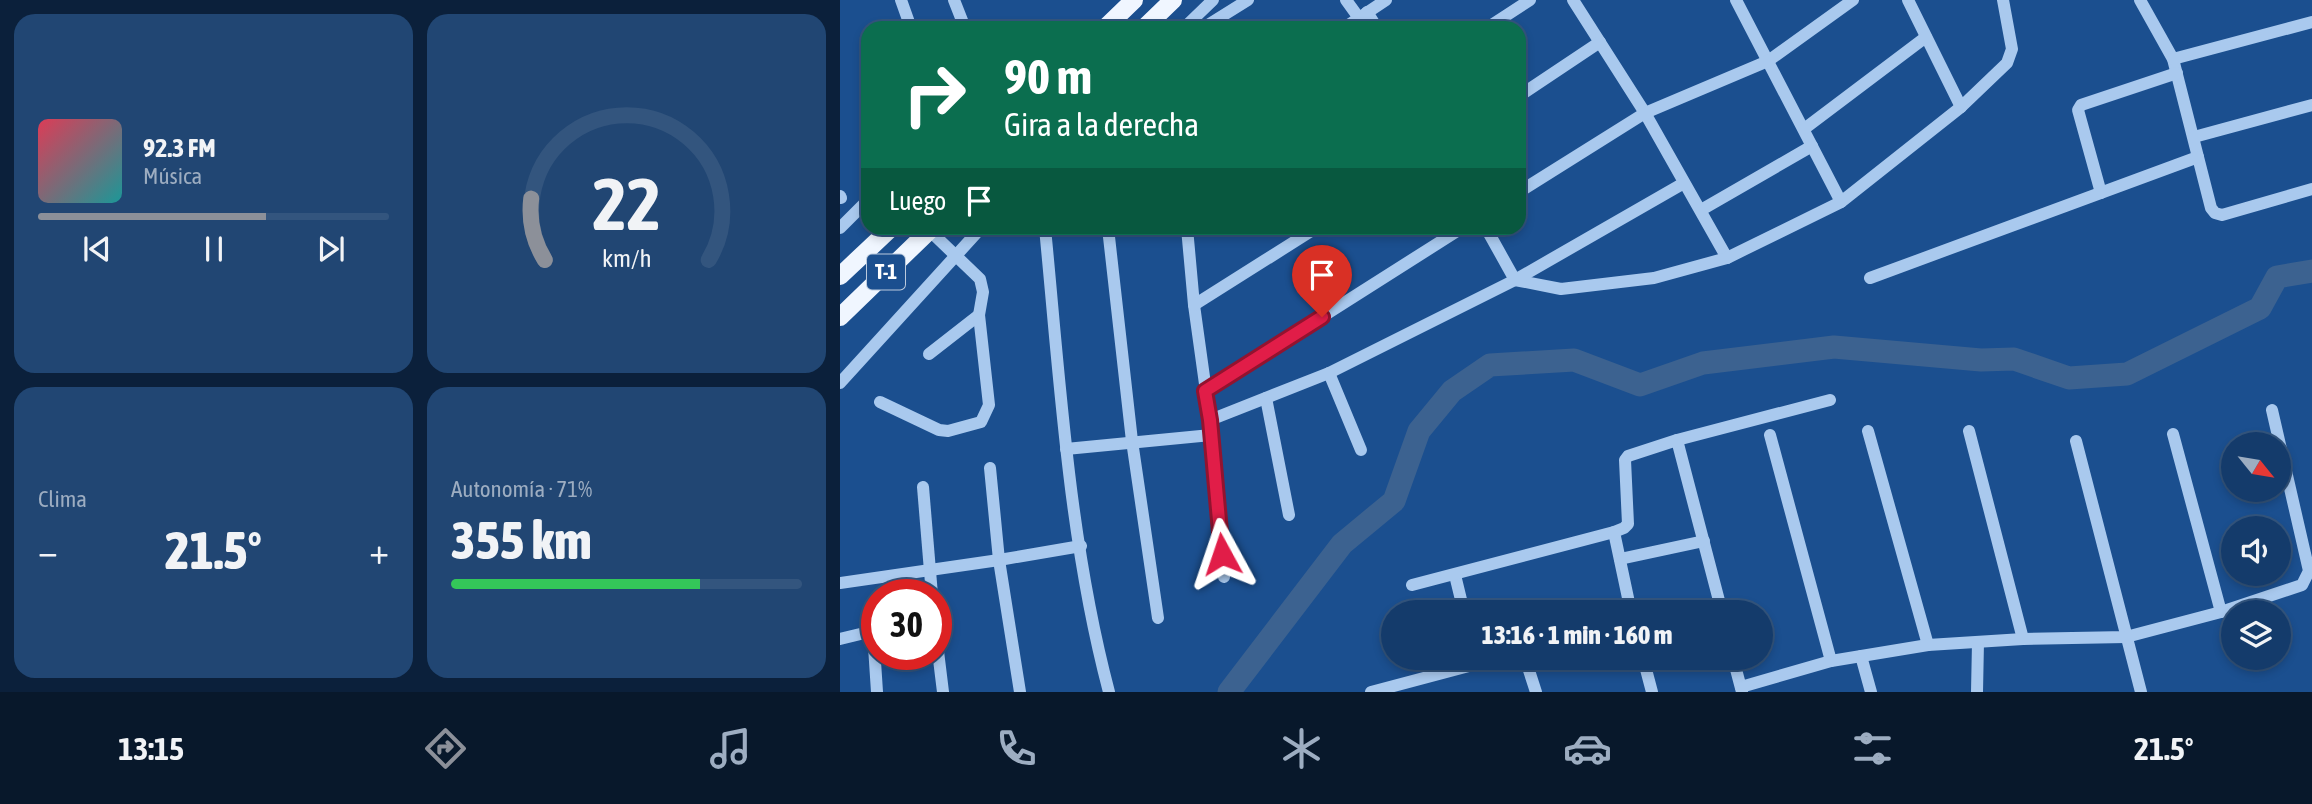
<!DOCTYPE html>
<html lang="es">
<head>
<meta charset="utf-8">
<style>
	body { margin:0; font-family:"Asap Condensed",sans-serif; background:#214673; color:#f1f3f6; height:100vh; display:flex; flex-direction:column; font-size:26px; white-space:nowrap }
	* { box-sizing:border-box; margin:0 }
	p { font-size:23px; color:#9dadc1 }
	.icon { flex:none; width:38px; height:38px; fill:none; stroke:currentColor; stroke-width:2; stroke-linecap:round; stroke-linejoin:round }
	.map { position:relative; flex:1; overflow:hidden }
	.sheet { display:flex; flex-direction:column; gap:14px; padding:14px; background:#0b203b; width:840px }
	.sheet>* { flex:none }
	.hud { position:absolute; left:21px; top:21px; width:665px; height:214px; border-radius:21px; box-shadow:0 4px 10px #0003,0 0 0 2px #33557e; background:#0b6e4f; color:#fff; overflow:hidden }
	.needle { width:46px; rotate:120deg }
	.tools { position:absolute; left:1381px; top:432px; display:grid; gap:14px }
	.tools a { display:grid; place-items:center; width:70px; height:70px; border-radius:50%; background:#143b6b; box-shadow:0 4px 10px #0003,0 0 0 2px #33557e; font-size:35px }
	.speed { position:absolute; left:21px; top:579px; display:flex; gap:14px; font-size:35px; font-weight:700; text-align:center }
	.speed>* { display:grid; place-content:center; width:91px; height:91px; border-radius:50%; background:#143b6b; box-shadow:0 4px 10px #0003,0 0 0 2px #33557e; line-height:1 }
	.speed .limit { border:10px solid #d22; background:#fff; color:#111 }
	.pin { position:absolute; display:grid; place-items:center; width:60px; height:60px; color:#fff; margin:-72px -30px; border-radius:50% 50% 50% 0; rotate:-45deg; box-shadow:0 0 7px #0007 }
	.pin .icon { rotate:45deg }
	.me { position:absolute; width:77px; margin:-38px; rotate:355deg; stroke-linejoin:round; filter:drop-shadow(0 0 5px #0008) }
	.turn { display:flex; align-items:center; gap:24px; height:147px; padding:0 28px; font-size:32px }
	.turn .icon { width:91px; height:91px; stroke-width:2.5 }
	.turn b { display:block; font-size:49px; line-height:60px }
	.then { display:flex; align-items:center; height:66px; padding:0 28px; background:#0003; gap:14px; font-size:26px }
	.big { font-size:52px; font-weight:800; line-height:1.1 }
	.sheet .widget { flex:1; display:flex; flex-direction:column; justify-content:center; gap:10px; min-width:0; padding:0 24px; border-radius:21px; background:#214673 }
	.sheet .dial { align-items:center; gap:0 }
	.dial svg { height:182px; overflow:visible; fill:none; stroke:#33557e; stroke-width:7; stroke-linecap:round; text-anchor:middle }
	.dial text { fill:#f1f3f6; stroke:none }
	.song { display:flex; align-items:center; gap:21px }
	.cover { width:84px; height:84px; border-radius:10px; background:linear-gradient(135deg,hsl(350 70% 55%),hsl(180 70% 35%)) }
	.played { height:7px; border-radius:4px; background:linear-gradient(90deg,#8c9099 65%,#33557e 65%) }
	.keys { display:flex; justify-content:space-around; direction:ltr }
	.heat { display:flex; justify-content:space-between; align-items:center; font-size:38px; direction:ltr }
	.charge { height:10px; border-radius:5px; background:linear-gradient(90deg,#34c759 71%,#33557e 0) }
	.sheet .tiles { flex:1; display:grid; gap:14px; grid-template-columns:repeat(2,1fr) }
	.trip { position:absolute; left:541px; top:600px; width:392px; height:70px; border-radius:35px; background:#143b6b; box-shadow:0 4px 10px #0003,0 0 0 2px #33557e; font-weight:800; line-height:70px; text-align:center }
	.dock { display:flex; height:112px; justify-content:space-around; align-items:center; background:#08182b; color:#9dadc1 }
	.dock .icon { width:49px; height:49px }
	.dock .active { color:#8c9099 }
	.dock b { font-size:32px; color:#f1f3f6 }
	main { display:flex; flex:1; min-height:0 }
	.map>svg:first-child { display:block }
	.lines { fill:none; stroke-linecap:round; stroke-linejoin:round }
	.river { stroke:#3c6290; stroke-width:23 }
	.minor { stroke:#a9c9ee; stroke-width:12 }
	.major { stroke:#f0f6ff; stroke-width:18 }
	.route-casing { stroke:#92132f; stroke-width:18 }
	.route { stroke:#e11d48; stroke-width:12 }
	.labels { text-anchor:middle; stroke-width:7; stroke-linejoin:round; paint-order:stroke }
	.shield { fill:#1b4f8f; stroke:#bbcadd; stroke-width:2 }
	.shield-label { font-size:21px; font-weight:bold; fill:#fff }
</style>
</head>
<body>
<main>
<section class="sheet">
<div class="tiles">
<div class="widget">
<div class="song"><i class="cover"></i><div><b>92.3 FM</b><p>Música</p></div></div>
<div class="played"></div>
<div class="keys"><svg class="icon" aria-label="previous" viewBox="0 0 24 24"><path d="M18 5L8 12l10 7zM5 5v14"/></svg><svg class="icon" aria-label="pause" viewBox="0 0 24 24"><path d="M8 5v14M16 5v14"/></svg><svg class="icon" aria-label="next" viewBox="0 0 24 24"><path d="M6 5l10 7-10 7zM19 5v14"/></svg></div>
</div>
<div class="widget dial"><svg viewBox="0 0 100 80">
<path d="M14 69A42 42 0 1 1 86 69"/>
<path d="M14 69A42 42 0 0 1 8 42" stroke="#8c9099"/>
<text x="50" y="56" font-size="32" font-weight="700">22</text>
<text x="50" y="72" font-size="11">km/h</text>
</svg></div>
<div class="widget"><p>Clima</p>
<div class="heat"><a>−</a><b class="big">21.5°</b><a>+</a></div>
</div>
<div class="widget"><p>Autonomía · 71%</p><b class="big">355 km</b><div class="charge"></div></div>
</div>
</section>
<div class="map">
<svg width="1472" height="692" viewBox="0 0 1472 692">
	<rect width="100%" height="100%" fill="#1b4f8f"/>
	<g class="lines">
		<path class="river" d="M 389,692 L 502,544 L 554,501 L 579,431 L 612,391 L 650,365 L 734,360 L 800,385 L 863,363 L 994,347 L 1141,360 L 1174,359 L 1229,378 L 1287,374 L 1420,308 L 1437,277 L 1472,271"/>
		<g class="minor">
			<path d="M 61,0 L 71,28"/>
			<path d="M 114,0 L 125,28"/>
			<path d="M 506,0 L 519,18"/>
			<path d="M 733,0 L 805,113 L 887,258"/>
			<path d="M 896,0 L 1001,202"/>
			<path d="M 1068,0 L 1121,107"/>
			<path d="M 1300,0 L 1333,59 L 1371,208 L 1375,213 L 1382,215 L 1472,189"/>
			<path d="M 527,12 L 537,28"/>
			<path d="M 344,28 L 373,0"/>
			<path d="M 363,28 L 408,0"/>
			<path d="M 504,28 L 546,0"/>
			<path d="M 647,28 L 690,0"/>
			<path d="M 1333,59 L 1472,22"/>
			<path d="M 679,96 L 760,42"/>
			<path d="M 964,129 L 1086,37"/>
			<path d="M 1354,137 L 1472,105"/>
			<path d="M 679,192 L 805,113 L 928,61 L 1013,0"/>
			<path d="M 1261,193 L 1238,110 L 1241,105 L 1337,73"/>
			<path d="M 0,196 L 1,198"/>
			<path d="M 861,210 L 972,146"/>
			<path d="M 0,228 L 28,200"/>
			<path d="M 205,228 C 220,382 229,541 269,692"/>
			<path d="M 268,228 L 292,441 L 318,618"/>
			<path d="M 347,228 L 354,305 L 370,420 L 384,577"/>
			<path d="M 646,228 L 675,280 L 721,289 L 814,278 L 887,258 L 1001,202 L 1121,107 L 1167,63 L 1172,49 L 1163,0"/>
			<path d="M 1030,278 L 1358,157"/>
			<path d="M 354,305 L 476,228"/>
			<path d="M 89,354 L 139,315"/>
			<path d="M 489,373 L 521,450"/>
			<path d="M 0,383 L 141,228"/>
			<path d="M 365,391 L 622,228"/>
			<path d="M 426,398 L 449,515"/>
			<path d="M 40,402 L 99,430 L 108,431 L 141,422 L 149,405 L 139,315 L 143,292 L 140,279 L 89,230"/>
			<path d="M 370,420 L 489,373 L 675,280 L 844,183"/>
			<path d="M 1028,431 L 1088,645"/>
			<path d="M 1129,431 L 1183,639"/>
			<path d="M 1333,434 L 1381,612"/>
			<path d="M 930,435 L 991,661"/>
			<path d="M 837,440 L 882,612"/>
			<path d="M 1236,441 L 1301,692"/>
			<path d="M 226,449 L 371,435"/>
			<path d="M 150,468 L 159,560 L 180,692"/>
			<path d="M 83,487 L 92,595"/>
			<path d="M 780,559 L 864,541"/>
			<path d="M 615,575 L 624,612"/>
			<path d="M 0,583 L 159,560 L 241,546"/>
			<path d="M 572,585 L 774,532"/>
			<path d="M 791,612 L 774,532 L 784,528 L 788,524 L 785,460 L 788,456 L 837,440 L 990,400"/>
			<path d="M 33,631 L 37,692"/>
			<path d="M 96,635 L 103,692"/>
			<path d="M 0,639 L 37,630"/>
			<path d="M 1021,656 L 1031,692"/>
			<path d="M 685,658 L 696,692"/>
			<path d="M 803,658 L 812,692"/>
			<path d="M 893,658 L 902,692"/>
			<path d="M 901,687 L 991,661 L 1088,645 L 1183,639 L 1286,637 L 1381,612 L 1462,585 L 1469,571 L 1432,410"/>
			<path d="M 531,692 L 659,658"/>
			<path d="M 1137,692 L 1138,642"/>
		</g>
		<g class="major">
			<path d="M 265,28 L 294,0"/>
			<path d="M 304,28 L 333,0"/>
			<path d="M 0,276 L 51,228"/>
			<path d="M 0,317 L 92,228"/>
		</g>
	</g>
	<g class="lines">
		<defs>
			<path id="route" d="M 382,554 L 370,420 L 365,391 L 482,317"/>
		</defs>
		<use href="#route" class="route-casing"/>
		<use href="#route" class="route"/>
	</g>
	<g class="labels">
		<rect class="shield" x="27" y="254.5" width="38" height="35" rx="5"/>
		<g class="shield-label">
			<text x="46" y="279">T-1</text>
		</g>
	</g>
</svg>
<div class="tools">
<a><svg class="needle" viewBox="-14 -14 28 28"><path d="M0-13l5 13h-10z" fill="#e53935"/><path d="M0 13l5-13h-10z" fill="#9dadc1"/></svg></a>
<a><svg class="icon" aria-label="sound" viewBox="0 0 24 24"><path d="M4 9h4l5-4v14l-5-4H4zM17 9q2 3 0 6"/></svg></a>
<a><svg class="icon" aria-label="layers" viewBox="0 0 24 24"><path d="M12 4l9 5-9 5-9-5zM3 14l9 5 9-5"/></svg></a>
</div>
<div class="speed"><div class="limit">30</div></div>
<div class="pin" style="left:482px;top:317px;background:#d93025"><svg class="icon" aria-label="arrive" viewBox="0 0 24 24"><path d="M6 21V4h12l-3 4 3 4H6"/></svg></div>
<svg class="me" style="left:382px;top:554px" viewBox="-20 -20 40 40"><path d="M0-17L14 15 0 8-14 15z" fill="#e11d48" stroke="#fff" stroke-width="4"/></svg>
<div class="trip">13:16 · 1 min · 160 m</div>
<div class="hud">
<div class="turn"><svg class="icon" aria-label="right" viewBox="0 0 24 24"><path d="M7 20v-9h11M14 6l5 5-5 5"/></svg><div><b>90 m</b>Gira a la derecha</div></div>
<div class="then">Luego<svg class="icon" aria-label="arrive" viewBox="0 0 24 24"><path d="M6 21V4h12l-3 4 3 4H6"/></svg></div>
</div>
</div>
</main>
<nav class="dock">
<b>13:15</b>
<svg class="icon active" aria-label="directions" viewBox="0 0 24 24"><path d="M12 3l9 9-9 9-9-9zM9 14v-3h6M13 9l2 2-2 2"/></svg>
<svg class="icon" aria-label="music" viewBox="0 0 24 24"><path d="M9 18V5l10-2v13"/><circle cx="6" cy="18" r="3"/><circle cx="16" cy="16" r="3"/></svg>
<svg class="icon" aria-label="phone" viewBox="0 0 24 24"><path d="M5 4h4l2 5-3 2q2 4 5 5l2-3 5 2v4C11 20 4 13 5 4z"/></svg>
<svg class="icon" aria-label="climate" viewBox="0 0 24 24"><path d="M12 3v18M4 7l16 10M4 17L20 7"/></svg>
<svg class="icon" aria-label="car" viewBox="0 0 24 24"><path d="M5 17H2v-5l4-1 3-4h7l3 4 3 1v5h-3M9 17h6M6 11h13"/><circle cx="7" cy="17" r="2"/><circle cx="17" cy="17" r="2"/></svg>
<svg class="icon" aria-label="filters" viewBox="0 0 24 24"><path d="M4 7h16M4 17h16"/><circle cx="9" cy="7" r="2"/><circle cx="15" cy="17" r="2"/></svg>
<b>21.5°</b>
</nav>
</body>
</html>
